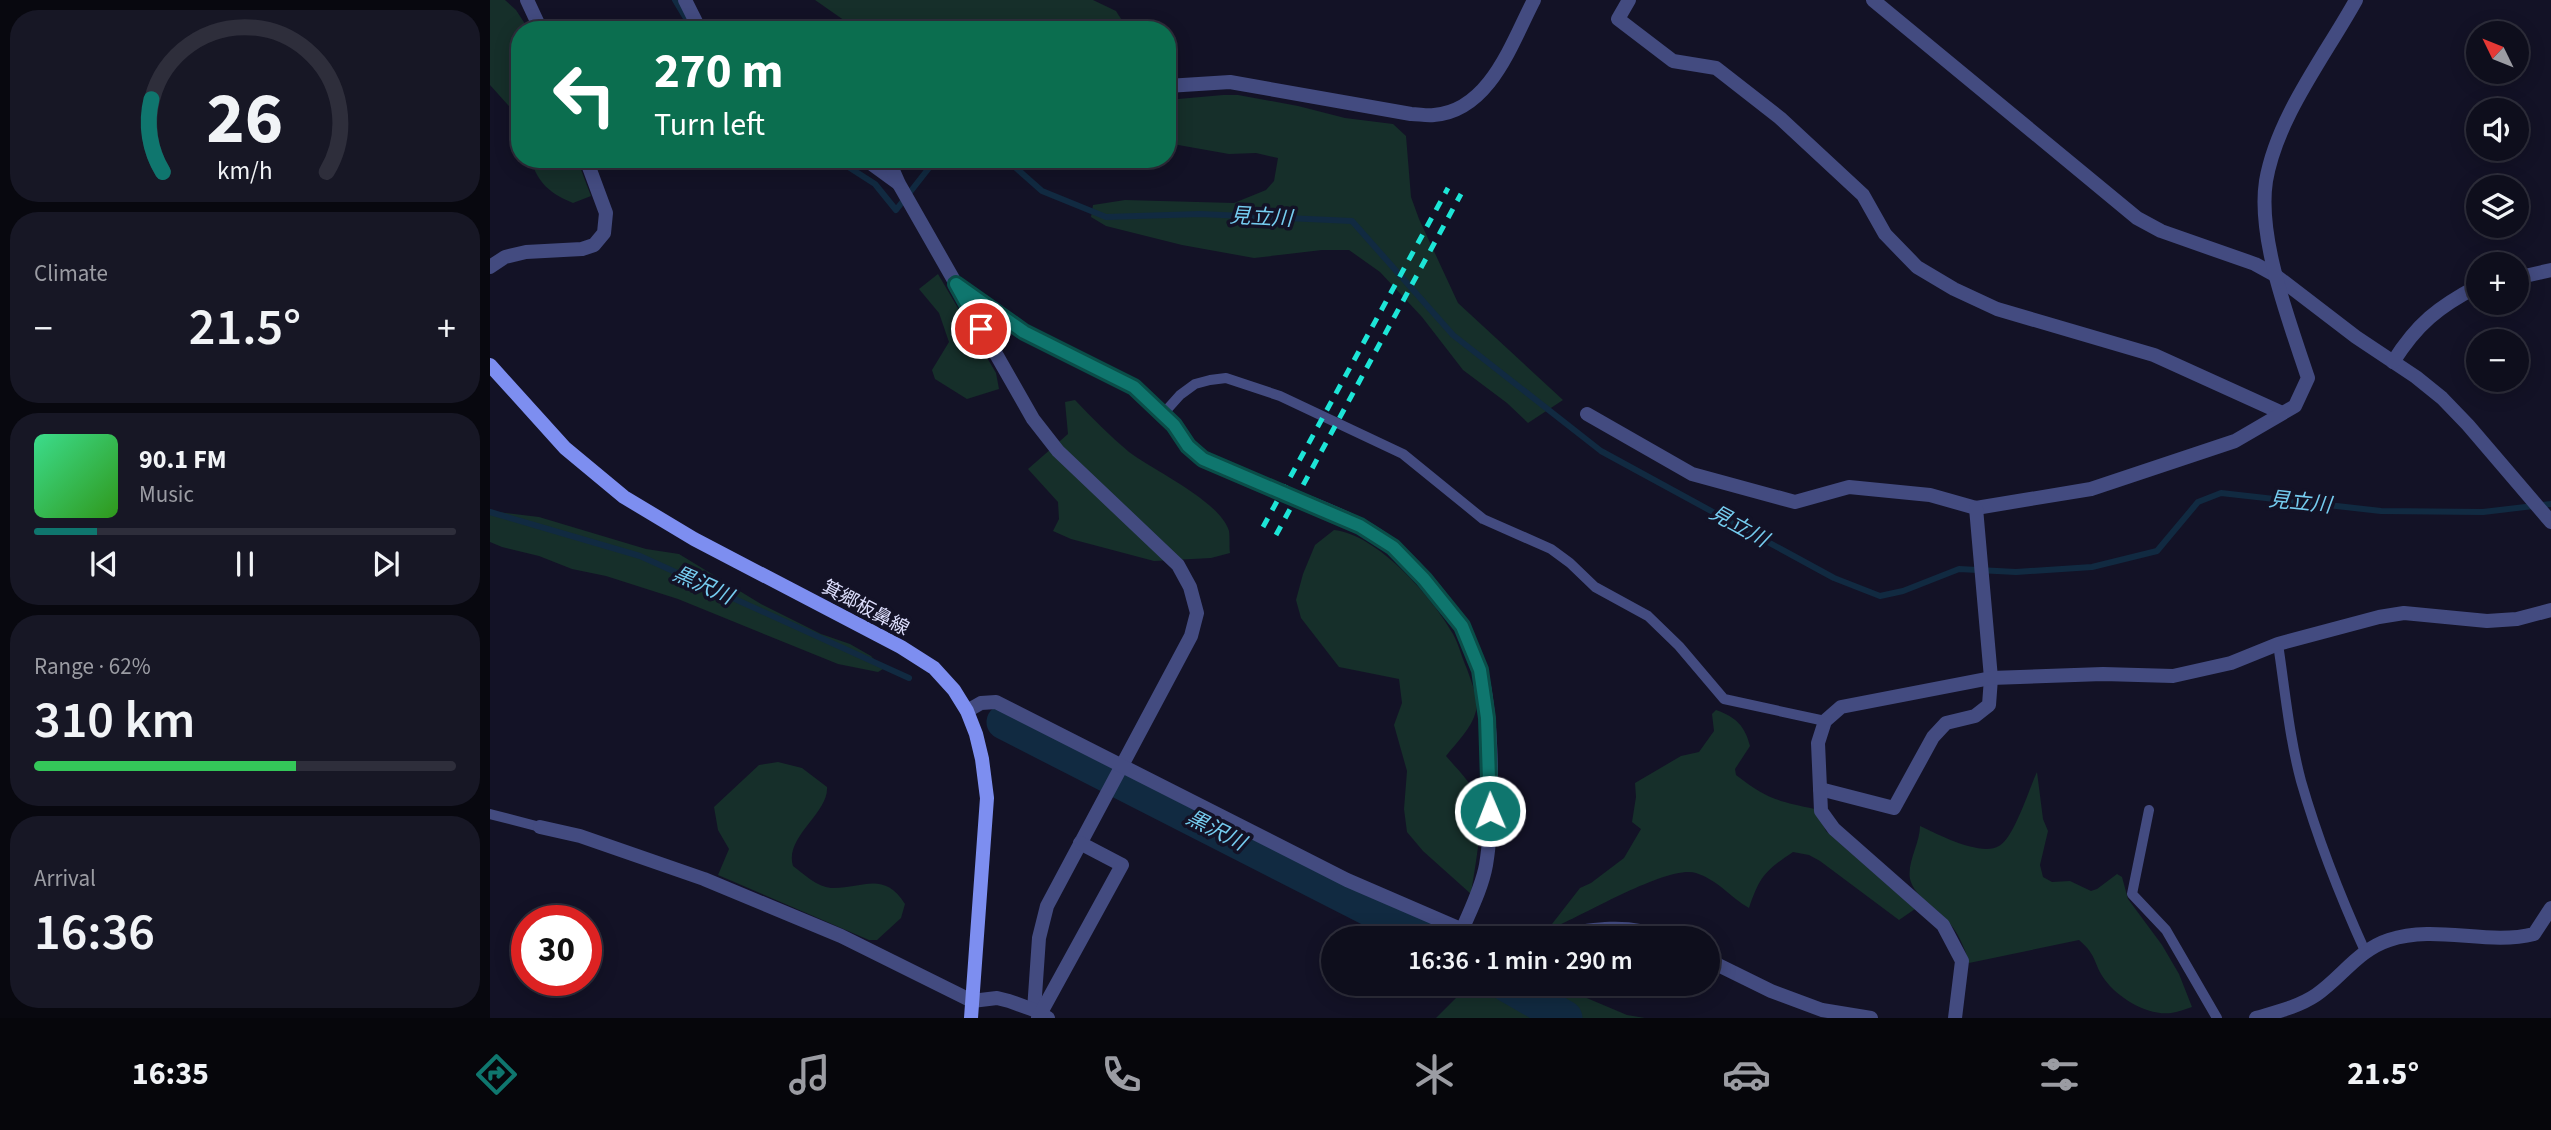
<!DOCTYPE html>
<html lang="en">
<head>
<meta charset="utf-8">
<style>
	body { margin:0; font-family:"Source Sans 3","Noto Sans JP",sans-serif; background:#171725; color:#f1f3f6; height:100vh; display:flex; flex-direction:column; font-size:26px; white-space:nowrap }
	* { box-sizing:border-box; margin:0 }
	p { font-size:23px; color:#9b9ca3 }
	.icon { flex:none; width:38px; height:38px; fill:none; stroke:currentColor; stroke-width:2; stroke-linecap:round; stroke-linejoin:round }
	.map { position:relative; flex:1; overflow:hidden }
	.details { display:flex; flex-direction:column; gap:10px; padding:10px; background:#08080f; width:490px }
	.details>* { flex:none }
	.banner { position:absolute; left:21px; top:21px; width:665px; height:147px; border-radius:28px; box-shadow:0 4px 18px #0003,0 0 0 2px #2e2e3b; background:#0b6e4f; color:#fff; overflow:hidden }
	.needle { width:46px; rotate:313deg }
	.tools { position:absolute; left:1976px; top:21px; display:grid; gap:14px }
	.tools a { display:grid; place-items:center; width:63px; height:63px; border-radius:50%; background:#0e0e1c; box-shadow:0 4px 18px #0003,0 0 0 2px #2e2e3b; font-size:35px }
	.speed { position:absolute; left:21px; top:905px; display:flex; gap:14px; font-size:35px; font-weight:700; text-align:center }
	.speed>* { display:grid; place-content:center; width:91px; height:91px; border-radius:50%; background:#0e0e1c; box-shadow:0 4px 18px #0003,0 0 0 2px #2e2e3b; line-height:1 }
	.speed .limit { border:10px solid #d22; background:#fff; color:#111 }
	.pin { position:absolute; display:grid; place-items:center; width:60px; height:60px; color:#fff; margin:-30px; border:4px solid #fff; border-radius:50%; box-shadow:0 2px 7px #0007 }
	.me { position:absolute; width:77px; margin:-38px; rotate:359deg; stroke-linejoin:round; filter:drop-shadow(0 0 5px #0008) }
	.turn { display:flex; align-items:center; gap:24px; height:147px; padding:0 28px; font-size:32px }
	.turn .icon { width:91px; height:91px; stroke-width:2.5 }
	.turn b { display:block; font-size:49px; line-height:60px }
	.big { font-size:52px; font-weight:600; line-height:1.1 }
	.details .card { flex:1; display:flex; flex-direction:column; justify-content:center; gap:10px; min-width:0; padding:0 24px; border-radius:28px; background:#171725 }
	.details .dial { align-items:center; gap:0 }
	.dial svg { height:182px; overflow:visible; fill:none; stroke:#2e2e3b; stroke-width:7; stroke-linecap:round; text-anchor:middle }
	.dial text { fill:#f1f3f6; stroke:none }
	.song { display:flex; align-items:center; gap:21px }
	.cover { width:84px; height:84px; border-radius:10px; background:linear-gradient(135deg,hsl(150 70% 55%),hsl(110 70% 35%)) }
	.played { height:7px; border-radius:4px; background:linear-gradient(90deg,#0f766e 15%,#2e2e3b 15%) }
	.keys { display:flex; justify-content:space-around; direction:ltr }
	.heat { display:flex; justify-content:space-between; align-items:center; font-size:38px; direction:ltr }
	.charge { height:10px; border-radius:5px; background:linear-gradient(90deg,#34c759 62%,#2e2e3b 0) }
	.trip { position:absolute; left:831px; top:926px; width:399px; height:70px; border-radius:35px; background:#0e0e1c; box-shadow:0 4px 18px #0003,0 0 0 2px #2e2e3b; font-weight:600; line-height:70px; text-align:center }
	.tab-bar { display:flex; height:112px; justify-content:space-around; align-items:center; background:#06060b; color:#9b9ca3 }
	.tab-bar .icon { width:49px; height:49px }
	.tab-bar .current { color:#0f766e }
	.tab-bar b { font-size:32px; color:#f1f3f6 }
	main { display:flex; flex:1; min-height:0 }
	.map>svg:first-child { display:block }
	.green { fill:#162f2a }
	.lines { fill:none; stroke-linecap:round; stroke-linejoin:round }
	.stream { stroke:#112a41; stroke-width:6 }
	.river { stroke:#112a41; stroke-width:35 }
	.service { stroke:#434b80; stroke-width:10 }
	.minor { stroke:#434b80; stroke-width:14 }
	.secondary { stroke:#7d8ef0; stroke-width:14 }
	.rail { stroke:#1de5d7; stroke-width:5; stroke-dasharray:10 9; stroke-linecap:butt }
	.route-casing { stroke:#0a4d48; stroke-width:18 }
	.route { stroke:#0f766e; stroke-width:12 }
	.labels { text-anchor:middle; stroke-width:7; stroke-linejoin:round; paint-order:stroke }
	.street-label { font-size:19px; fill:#dcddfb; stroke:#131226 }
	.water-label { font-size:21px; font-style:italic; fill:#75ccef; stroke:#131226 }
</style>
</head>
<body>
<main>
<section class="details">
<div class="card dial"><svg viewBox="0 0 100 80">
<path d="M14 69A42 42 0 1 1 86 69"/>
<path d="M14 69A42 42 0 0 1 9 37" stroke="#0f766e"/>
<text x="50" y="56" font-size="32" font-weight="700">26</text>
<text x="50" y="72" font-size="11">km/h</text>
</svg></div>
<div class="card"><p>Climate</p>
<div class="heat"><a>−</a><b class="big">21.5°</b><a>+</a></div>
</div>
<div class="card">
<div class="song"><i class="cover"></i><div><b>90.1 FM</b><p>Music</p></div></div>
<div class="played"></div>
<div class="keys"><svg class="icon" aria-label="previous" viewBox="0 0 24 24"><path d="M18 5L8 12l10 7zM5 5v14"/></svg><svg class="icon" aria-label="pause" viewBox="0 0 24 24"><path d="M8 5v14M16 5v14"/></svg><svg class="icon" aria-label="next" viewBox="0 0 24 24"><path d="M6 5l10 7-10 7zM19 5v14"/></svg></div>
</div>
<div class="card"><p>Range · 62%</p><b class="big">310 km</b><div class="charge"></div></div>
<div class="card"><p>Arrival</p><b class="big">16:36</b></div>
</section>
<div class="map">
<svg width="2061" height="1018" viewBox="0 0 2061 1018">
	<rect width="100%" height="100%" fill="#131226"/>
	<g class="green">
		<path d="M 0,0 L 15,0 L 26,10 L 39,30 L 30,30 L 30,121 L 28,116 L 0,85 Z"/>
		<path d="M 325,0 L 603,0 L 626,11 L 638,30 L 368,30 Z"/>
		<path d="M 733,95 L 748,95 L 808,106 L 855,118 L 903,124 L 916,136 L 921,197 L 929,219 L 968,303 L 1073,400 L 1038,423 L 1017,403 L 973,370 L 932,317 L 890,272 L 859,250 L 832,250 L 764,258 L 692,245 L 616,226 L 601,217 L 603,205 L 635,200 L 744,203 L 776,190 L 784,181 L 788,158 L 766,153 L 739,154 L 677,143 L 677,100 Z"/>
		<path d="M 41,159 L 87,159 L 101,196 L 83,203 C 61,194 47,183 41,159 Z"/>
		<path d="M 448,274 L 506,373 L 509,389 L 477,399 L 445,379 L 442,370 L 459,342 L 449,313 L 429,289 Z"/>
		<path d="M 585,400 C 602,418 620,436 639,452 C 664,471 730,501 739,531 C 740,537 739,546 740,553 L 721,558 L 664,561 L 581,539 L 563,531 L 569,519 L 568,502 L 538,469 L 578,434 L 575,402 Z"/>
		<path d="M 0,511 L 49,517 L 156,549 L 189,554 L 271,604 L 331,634 L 360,644 L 381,656 L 393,669 L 388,672 L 348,664 L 188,599 L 116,576 L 82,569 L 49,556 L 12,547 L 0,542 Z"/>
		<path d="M 844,530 C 887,534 943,598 963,634 C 969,645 972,658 977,669 C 981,681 989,699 986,711 C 982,728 966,743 956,756 C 967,769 979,780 986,795 C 996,815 984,871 981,894 L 933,851 L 917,832 L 914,809 L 917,771 L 904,725 L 912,703 L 909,679 L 849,667 L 811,618 L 806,600 L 813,574 L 825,545 Z"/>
		<path d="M 1226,710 C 1246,717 1255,726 1260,746 L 1245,769 L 1246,775 C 1277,799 1287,801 1325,809 L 1336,831 L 1425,909 L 1409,920 L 1330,861 L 1319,855 L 1303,852 C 1275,871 1270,876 1259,908 C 1240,897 1228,880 1206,873 C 1178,865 1096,914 1067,926 L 1062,924 L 1090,888 L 1101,883 L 1134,858 L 1151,829 L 1142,822 L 1146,797 L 1145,783 L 1191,756 L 1209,752 L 1224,731 L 1222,714 Z"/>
		<path d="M 288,762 L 312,768 L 337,787 C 339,813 294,837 303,866 C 314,874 327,887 341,888 C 373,889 393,870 415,904 L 411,918 L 387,940 L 379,940 L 228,875 L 239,849 L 228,830 L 224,807 L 269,765 Z"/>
		<path d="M 1547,772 L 1553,819 L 1558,831 L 1550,865 L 1553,877 L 1562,882 L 1580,881 L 1601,891 L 1607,889 L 1627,874 L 1632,877 L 1638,899 L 1672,945 L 1689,974 L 1702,1007 C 1695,1009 1688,1012 1681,1013 C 1658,1016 1628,998 1615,980 C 1603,964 1608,956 1589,940 L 1479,963 C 1475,948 1467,930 1456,919 C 1445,907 1424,896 1420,879 C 1417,862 1430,843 1430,826 C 1447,834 1491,857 1509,846 C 1524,838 1539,789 1547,772 Z"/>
		<path d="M 980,984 L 1094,984 L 1092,996 L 1137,1015 L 1155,1018 L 946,1018 Z"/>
	</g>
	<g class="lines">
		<g class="stream">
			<path d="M 185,0 L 203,30"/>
			<path d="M 346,159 L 385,184 L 406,210 L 446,159"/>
			<path d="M 516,159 L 552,191 L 616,217 L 710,214 L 862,221 L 963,335 L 1111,451 L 1344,578 L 1390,596 L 1413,591 L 1469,569 L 1526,572 L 1602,567 L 1667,551 L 1708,502 L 1731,493 L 1891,511 L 1993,512 L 2061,504"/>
			<path d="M 0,512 L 150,556 L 419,678"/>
		</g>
		<g class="river">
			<path d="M 514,722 L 937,938"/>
			<path d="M 1016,984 L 1075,1018"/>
		</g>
		<g class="service">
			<path d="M 673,414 L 690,395 L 705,384 L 720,380 L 736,378 L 790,396 L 913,454 L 993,519 L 1061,549 L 1080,563 L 1105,587 L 1158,616 L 1189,646 L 1234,699 L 1335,721"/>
			<path d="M 1788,644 C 1795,690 1799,736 1811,781 C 1828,840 1850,896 1875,951"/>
			<path d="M 1659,810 L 1642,894 L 1676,930 L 1727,1018"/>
			<path d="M 0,814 L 50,827"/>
		</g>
		<g class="minor">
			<path d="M 37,0 L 51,30"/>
			<path d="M 195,0 L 210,30"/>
			<path d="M 1139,0 L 1128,19 L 1183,61 L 1226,68 L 1290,118 L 1373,195 L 1395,234 L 1427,267 L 1464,289 L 1507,309 L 1664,355 L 1792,413"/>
			<path d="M 1383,0 L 1647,218 L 1671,231 L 1765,264 L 1785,275 L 1866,337 L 1926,377 L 1952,398 L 1978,425 L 2061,522"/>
			<path d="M 677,86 L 740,82 L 921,114 C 929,114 936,116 944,115 C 1000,111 1022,42 1044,0"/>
			<path d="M 375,159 L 408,183"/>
			<path d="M 398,159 L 409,184 L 543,419 L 568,451 L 688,565 L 700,587 L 707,613 L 701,636 L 557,906 L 549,938 L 544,1010"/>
			<path d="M 0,267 L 15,257 L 36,252 L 92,249 L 104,245 L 114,233 L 116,213 L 96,159"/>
			<path d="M 2026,278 L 2061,270"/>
			<path d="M 472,289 L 534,332 L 644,387 L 684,425 L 698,445 L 713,459 C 763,485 819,499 870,525 C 919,550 974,617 990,669 C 1003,715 1004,817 996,865 C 992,887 981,909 972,930"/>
			<path d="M 1903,362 C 1927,324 1948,307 1988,286"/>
			<path d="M 1097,414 L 1202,474 L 1305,502 L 1359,487 L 1440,495 L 1486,508 L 1601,489 L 1745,441 L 1805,406 L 1818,378 C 1800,323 1767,239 1776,181 C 1787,117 1835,56 1866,0"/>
			<path d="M 477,711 L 491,703 L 506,702 L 857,880 L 982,934 L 998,938"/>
			<path d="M 1330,789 L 1404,808 L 1443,737 L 1456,723 L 1485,716 L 1499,705 L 1501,678 L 1486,508"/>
			<path d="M 50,827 L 90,836 L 214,879 L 351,936 L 482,1001 L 507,998 L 519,1001 L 544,1010 L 558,1018"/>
			<path d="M 1054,938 C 1094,931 1135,921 1173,938"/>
			<path d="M 1218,960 L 1281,991 L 1332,1010 L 1381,1018"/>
			<path d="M 548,1018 L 632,865 L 590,843"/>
			<path d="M 1465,1018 L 1472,961 L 1453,925 L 1344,829 L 1331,811 L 1328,743 L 1335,721 L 1351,707 L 1501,678 L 1613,674 L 1683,676 L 1741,663 L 1788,644 L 1889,617 L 1914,613 L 1997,621 L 2027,619 L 2061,610"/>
			<path d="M 1766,1018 C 1786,1012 1808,1007 1826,995 C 1852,977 1868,950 1899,940 C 1946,924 1997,946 2044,934 L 2061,908"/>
		</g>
		<path class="secondary" d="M 0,365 L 75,448 L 134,497 L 204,539 L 411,647 L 444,668 L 464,690 L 477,711 L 486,734 L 492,759 L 497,798 L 481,1018"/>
		<g class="rail">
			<path d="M 773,527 L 958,188"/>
			<path d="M 786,535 L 971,194"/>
		</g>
	</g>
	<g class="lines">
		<defs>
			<path id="route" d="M 491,329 L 466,284 L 534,332 L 644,387 L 684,425 L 698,446 L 713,459 L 870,526 L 903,547 L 934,579 L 972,626 L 990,670 L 997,718 L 1000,811"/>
		</defs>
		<use href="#route" class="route-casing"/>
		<use href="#route" class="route"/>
	</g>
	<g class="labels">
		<g class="street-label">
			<text transform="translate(376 607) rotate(28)" y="7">箕郷板鼻線</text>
		</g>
		<g class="water-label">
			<text transform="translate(771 217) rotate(3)" y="7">見立川</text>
			<text transform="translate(1810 502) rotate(6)" y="7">見立川</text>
			<text transform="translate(1249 526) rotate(29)" y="7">見立川</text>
			<text transform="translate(213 585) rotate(24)" y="7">黒沢川</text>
			<text transform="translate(726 830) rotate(27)" y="7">黒沢川</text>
		</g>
	</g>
</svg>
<div class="tools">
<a><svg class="needle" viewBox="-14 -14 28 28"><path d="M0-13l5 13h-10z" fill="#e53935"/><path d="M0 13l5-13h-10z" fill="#9b9ca3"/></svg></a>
<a><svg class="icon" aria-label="sound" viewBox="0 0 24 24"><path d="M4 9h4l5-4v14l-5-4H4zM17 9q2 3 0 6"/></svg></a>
<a><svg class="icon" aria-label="layers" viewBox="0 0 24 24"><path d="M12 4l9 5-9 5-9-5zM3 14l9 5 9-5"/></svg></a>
<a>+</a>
<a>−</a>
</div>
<div class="speed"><div class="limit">30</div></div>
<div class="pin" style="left:491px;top:329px;background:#d93025"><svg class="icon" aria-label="arrive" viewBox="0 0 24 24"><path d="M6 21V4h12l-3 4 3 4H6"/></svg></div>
<svg class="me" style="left:1000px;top:811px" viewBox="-20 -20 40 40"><circle r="17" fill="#0f766e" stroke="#fff" stroke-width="3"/><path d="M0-11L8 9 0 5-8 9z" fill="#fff"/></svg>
<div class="trip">16:36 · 1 min · 290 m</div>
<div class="banner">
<div class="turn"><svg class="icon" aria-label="left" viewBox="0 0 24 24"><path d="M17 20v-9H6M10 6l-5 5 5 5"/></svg><div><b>270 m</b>Turn left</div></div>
</div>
</div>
</main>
<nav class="tab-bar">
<b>16:35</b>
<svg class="icon current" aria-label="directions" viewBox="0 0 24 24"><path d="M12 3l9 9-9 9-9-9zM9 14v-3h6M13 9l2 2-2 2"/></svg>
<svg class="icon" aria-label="music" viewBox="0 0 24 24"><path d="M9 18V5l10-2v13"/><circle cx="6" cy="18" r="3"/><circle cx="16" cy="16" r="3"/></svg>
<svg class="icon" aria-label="phone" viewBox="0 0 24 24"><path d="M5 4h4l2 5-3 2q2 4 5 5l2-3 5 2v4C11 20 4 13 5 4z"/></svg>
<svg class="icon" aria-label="climate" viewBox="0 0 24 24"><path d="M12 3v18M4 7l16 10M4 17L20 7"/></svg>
<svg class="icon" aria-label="car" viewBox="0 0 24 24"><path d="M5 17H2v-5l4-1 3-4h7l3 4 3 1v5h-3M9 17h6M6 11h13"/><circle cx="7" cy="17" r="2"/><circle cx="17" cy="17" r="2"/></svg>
<svg class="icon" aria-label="filters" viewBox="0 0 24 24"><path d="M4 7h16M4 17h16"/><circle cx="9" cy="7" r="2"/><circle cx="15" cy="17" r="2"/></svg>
<b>21.5°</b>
</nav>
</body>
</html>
